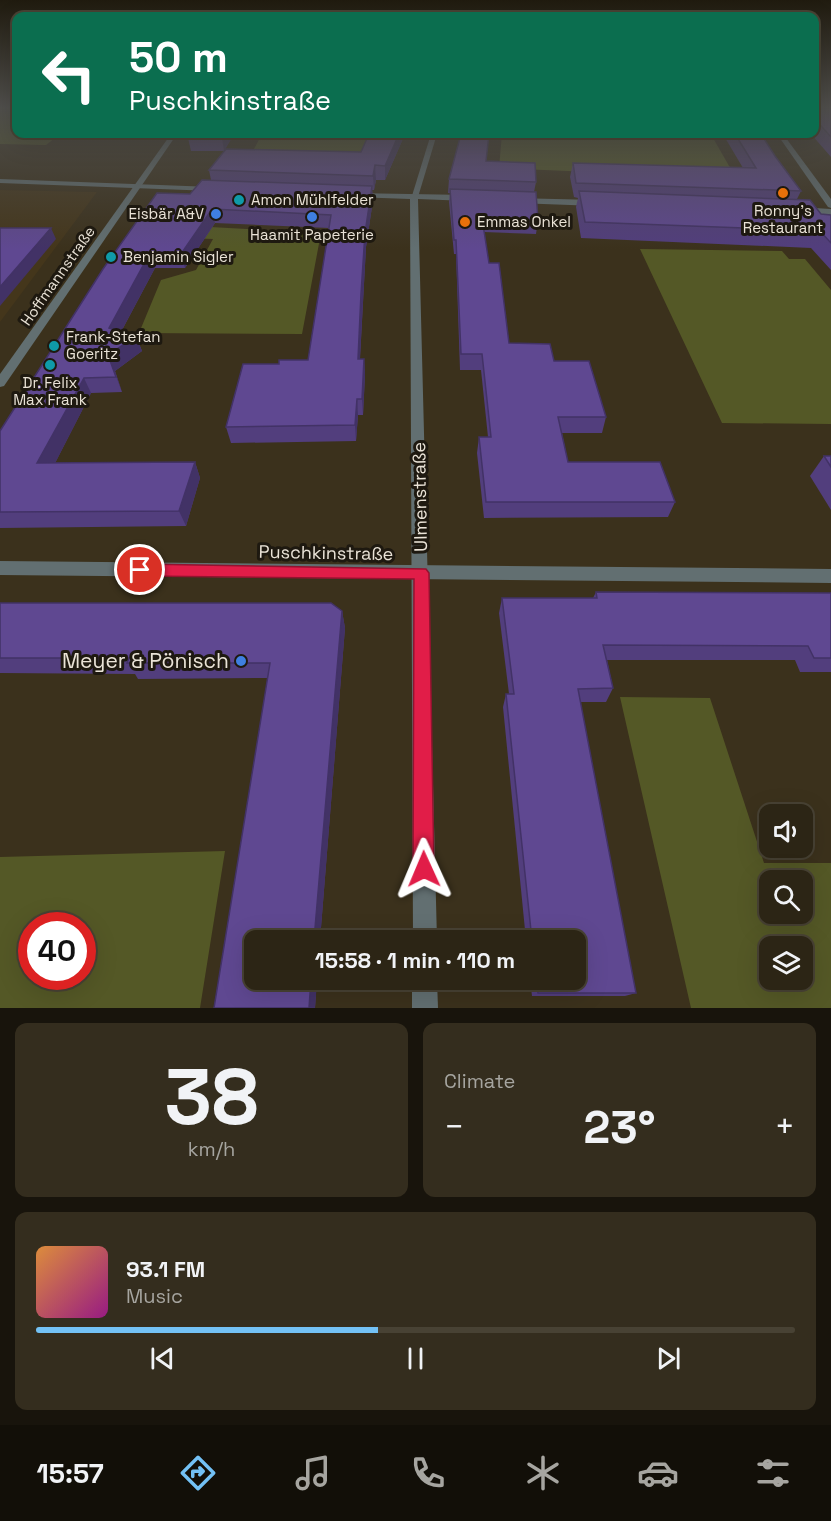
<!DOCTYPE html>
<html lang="en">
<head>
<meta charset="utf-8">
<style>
	body { margin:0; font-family:"Space Grotesk",sans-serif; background:#342d1e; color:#f1f3f6; height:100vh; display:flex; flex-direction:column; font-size:22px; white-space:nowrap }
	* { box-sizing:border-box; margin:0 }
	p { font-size:20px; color:#a6a5a0 }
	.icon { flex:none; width:33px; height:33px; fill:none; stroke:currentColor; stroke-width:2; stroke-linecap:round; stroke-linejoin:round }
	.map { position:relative; height:1008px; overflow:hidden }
	.drawer { display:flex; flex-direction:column; gap:15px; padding:15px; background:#18140c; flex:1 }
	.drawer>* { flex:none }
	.hud { position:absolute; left:12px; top:12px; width:807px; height:126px; border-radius:12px; box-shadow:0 6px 24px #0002,0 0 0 2px #484234; background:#0b6e4f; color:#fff; overflow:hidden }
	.tools { position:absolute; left:759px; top:804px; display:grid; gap:12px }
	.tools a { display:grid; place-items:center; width:54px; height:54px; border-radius:12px; background:#2c2515; box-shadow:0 6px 24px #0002,0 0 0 2px #484234; font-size:30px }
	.speed { position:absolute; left:18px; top:912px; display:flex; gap:12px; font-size:30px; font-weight:700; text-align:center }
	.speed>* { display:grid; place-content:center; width:78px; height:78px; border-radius:50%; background:#2c2515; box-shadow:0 6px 24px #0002,0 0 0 2px #484234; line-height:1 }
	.speed .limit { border:9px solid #d22; background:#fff; color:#111 }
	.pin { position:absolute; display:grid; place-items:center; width:51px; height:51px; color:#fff; margin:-26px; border:3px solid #fff; border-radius:50%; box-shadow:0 2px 6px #0007 }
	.me { position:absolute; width:66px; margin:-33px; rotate:359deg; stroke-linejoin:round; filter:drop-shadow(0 0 4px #0008) }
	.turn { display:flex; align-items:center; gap:21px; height:126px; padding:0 18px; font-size:27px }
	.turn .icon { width:78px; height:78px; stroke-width:2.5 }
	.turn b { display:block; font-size:42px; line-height:51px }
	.big { font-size:45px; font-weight:700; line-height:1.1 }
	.drawer .tile { flex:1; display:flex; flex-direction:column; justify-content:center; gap:9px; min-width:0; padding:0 21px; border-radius:12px; background:#342d1e }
	.drawer .dial { align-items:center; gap:0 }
	.dial b { font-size:78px; line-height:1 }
	.song { display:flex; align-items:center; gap:18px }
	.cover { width:72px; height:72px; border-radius:9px; background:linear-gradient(135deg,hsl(30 70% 55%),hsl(310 70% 35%)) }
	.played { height:6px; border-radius:3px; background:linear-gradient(90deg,#73c1f5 45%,#484234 45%) }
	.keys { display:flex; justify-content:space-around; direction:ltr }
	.heat { display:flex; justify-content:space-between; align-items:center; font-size:33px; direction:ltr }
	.drawer .tiles { flex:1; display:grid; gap:15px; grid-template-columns:1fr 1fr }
	.tile:last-child { grid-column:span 2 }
	.trip { position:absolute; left:244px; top:930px; width:342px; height:60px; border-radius:12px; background:#2c2515; box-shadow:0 6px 24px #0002,0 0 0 2px #484234; font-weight:700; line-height:60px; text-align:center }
	.tabs { display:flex; height:96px; justify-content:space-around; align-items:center; background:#120f08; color:#a6a5a0 }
	.tabs .icon { width:42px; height:42px }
	.tabs .on { color:#73c1f5 }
	.tabs b { font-size:27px; color:#f1f3f6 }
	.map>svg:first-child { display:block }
	.built { fill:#44361b }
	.green { fill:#545826; fill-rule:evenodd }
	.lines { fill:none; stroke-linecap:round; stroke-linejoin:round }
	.minor { fill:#626f71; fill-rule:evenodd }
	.tertiary { fill:#626f71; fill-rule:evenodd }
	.wall { fill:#523e7d }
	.shaded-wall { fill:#423266 }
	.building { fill:#5f4891; stroke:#423266; stroke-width:1.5 }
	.route { fill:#e11d48; stroke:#92132f; stroke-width:1.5 }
	.food-dot { fill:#e8710a; stroke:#1e1910; stroke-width:2 }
	.culture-dot { fill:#0f9aa8; stroke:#1e1910; stroke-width:2 }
	.shop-dot { fill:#3f7fe0; stroke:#1e1910; stroke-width:2 }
	.labels { text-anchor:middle; stroke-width:6; stroke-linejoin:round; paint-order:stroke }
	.far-poi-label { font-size:15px; fill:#eae3d7; stroke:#1e1910; text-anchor:start }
	.far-street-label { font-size:15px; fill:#eae3d7; stroke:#1e1910 }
	.street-label { font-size:18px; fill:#eae3d7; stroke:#1e1910 }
	.near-poi-label { font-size:21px; fill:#eae3d7; stroke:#1e1910; text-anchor:end }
</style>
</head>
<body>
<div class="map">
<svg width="831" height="1008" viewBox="0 0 831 1008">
	<rect width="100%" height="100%" fill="#3b311c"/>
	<path class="built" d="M 0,190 L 97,192 L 0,322 Z"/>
	<g class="green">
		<path d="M 0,108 L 16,108 L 16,134 L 60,134 L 46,145 L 0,144 Z"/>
		<path d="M 262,134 L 368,134 L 359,163 L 240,150 L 254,149 Z"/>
		<path d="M 502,134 L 605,134 L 713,138 L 736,178 L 499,168 Z"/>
		<path d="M 192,226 L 321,233 L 302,334 L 139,333 L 161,280 L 196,270 L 213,239 L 187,238 Z"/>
		<path d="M 640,249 L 782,251 L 789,259 L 805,259 L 831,290 L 831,424 L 722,423 Z"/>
		<path d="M 620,697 L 710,698 L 764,863 L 831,863 L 831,1008 L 691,1008 ZM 770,880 L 802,880 L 802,914 L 770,914 ZM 770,946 L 802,946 L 802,980 L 770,980 Z"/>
		<path d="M 225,851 L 200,1008 L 0,1008 L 0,857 ZM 32,926 L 82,926 L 82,976 L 32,976 Z"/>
	</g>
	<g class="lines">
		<g class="minor">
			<path d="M 171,134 L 177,134 L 4,386 L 0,387 L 0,374 Z"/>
			<path d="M 431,134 L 437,134 L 418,197 L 411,199 Z"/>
			<path d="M 777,134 L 783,134 L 831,199 L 831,208 L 828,207 Z"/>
			<path d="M 0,561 L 831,569 L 831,583 L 0,575 Z"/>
		</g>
		<g class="tertiary">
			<path d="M 0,179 L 213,187 L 217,189 L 213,191 L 0,183 Z"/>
			<path d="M 351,193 L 468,195 L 472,198 L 468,201 L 418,199 L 437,940 L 413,940 L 410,199 L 354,197 L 350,195 Z"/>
			<path d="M 513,198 L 597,200 L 601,203 L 597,206 L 516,203 L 513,202 Z"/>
			<path d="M 798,207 L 831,209 L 831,215 L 795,212 L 795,208 Z"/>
			<path d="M 412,980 L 437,980 L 438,1008 L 412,1008 Z"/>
		</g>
	</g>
	<g class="wall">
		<path d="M 814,108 L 831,108 L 831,157 L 811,134 L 814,134 Z"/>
		<path d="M 234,134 L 224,151 L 191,151 L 188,138 Z"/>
		<path d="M 370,134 L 405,134 L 385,180 L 376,180 L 374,190 L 372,190 L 373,200 L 366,247 L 360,359 L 364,359 L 365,375 L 363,415 L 358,415 L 356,441 L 231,443 L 226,427 L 279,364 L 308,360 L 329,228 L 215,223 L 185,268 L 155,268 L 121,332 L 136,336 L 142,351 L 115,371 L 122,392 L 91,393 L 55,463 L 195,462 L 200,478 L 186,526 L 0,528 L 0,431 L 190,194 L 211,180 L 209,170 L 361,152 Z"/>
		<path d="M 678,134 L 761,134 L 775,156 L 801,191 L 797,199 L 821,214 L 831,215 L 831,270 L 811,248 L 581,238 L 576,207 L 578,198 L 574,197 L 570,177 L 573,163 L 743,168 L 724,136 Z"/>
		<path d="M 486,161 L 536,182 L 534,192 L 538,220 L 536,234 L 484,232 L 489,263 L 509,343 L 554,361 L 606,417 L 602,433 L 562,433 L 568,462 L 675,502 L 668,517 L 484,518 L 477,453 L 479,437 L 488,437 L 481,370 L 460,370 L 456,254 L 454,254 L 449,202 L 450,193 L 448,193 L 449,179 Z"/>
		<path d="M 824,456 L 831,456 L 831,510 L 810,476 Z"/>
		<path d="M 596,592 L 831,593 L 831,672 L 800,672 L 795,660 L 607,660 L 613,688 L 606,702 L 580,702 L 636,993 L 625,996 L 532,996 L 530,980 L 576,980 L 576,940 L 526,940 L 503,707 L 506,694 L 509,694 L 499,613 L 502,598 L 593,598 Z"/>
		<path d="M 0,603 L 331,603 L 342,611 L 345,628 L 320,940 L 255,940 L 255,980 L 317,980 L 315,1008 L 214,1008 L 268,678 L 138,679 L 135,674 L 0,673 Z"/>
	</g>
	<g class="shaded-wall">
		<path d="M 224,134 L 234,134 L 224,151 L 222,138 Z"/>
		<path d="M 399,134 L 405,134 L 385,180 L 385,166 Z"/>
		<path d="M 375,165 L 376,180 L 374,190 L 373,176 Z"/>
		<path d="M 372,186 L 373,200 L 366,247 L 359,375 L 358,359 L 365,233 Z"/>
		<path d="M 212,209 L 215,223 L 185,268 L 181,254 Z"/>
		<path d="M 51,228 L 56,239 L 0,306 L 0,287 Z"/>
		<path d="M 150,253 L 155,268 L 115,343 L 109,328 Z"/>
		<path d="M 136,336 L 142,351 L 115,371 L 122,392 L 108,355 Z"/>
		<path d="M 364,359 L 365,375 L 363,415 L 362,399 Z"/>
		<path d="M 84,378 L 91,393 L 47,479 L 37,463 Z"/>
		<path d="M 357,399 L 358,415 L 356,441 L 355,425 Z"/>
		<path d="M 195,462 L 200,478 L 186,526 L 179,511 Z"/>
		<path d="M 342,611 L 345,628 L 320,940 L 314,940 Z"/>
		<path d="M 311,980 L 317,980 L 315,1008 L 309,1008 Z"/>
	</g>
	<g class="building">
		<path d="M 814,108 L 831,108 L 831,137 L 814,118 Z"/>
		<path d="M 191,134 L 224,134 L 222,138 L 188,138 Z"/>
		<path d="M 369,134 L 399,134 L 385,166 L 375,165 L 373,176 L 209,170 L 226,149 L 361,152 Z"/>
		<path d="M 461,134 L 489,134 L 486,161 L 535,163 L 536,182 L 449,179 Z"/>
		<path d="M 735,134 L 761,134 L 775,156 L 801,191 L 576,183 L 573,163 L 756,168 Z"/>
		<path d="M 202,180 L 372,186 L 365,233 L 361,294 L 358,359 L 364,359 L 362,399 L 357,399 L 355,425 L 226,427 L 243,364 L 279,364 L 279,360 L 308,360 L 331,215 L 212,209 L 181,254 L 150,253 L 109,328 L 136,336 L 108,355 L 116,377 L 84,378 L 37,463 L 195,462 L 179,511 L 0,512 L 0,431 L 103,269 L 157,193 L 190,194 Z"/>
		<path d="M 450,189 L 536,192 L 538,220 L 482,218 L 489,263 L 499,263 L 509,343 L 550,344 L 554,361 L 589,361 L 606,417 L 558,417 L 568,462 L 660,462 L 675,502 L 486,502 L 479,437 L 491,437 L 482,354 L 461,354 L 456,240 L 454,240 Z"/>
		<path d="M 579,191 L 810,200 L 821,214 L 831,215 L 831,243 L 820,231 L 585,222 Z"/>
		<path d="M 0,228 L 51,228 L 0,287 Z"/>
		<path d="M 824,456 L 831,456 L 831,467 Z"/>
		<path d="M 596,592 L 831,593 L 831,658 L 814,658 L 808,646 L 603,645 L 613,688 L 578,689 L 636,993 L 538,993 L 536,980 L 576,980 L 576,940 L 532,940 L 506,694 L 514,694 L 502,598 L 597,598 Z"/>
		<path d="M 0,603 L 331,603 L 342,611 L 314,940 L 255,940 L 255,980 L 311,980 L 309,1008 L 214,1008 L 270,663 L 127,663 L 129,658 L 0,658 Z"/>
	</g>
	<linearGradient id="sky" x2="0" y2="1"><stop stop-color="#201b0f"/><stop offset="0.43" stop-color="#4f4e4b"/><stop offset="1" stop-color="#4f4e4b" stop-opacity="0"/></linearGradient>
	<rect width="831" height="249" fill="url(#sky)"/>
	<path class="route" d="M 140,564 L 426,569 L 429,573 L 434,869 L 431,876 L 424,880 L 417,876 L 413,869 L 414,579 L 140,576 L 135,574 L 133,570 L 135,566 Z"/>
	<g class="food-dot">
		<circle cx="783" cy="193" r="6"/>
		<circle cx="465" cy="222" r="6"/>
	</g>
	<g class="culture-dot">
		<circle cx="239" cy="200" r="6"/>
		<circle cx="111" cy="257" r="6"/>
		<circle cx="54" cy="346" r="6"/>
		<circle cx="50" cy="365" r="6"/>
	</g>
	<g class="shop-dot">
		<circle cx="216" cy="214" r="6"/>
		<circle cx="312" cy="217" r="6"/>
		<circle cx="241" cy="661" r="6"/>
	</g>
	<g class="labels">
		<g class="far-poi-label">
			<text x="251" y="205">Amon Mühlfelder</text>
			<text x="783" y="216" text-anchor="middle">Ronny's<tspan x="783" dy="17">Restaurant</tspan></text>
			<text x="204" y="219" text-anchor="end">Eisbär A&amp;V</text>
			<text x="477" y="227">Emmas Onkel</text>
			<text x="312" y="240" text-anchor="middle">Haamit Papeterie</text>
			<text x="123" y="262">Benjamin Sigler</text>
			<text x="66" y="342">Frank-Stefan<tspan x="66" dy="17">Goeritz</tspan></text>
			<text x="50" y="388" text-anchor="middle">Dr. Felix<tspan x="50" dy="17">Max Frank</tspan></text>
		</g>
		<g class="far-street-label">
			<text transform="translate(58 276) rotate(-55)" y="5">Hoffmannstraße</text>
		</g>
		<g class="street-label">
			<text transform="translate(420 497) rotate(-91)" y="6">Ulmenstraße</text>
			<text transform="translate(326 553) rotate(1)" y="6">Puschkinstraße</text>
		</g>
		<g class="near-poi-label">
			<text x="229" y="668">Meyer &amp; Pönisch</text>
		</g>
	</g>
</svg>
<div class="tools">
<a><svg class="icon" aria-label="sound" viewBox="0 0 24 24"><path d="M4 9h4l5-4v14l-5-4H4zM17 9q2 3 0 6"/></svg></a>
<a><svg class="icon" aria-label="search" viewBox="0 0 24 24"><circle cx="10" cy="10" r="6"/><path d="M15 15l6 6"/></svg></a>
<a><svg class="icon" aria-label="layers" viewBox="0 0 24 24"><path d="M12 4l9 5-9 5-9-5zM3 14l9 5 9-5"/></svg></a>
</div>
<div class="speed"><div class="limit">40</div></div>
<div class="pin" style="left:140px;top:570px;background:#d93025"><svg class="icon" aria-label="arrive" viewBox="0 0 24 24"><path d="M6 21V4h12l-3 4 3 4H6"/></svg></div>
<svg class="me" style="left:424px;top:869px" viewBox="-20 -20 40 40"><path d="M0-17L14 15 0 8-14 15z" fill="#e11d48" stroke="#fff" stroke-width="4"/></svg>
<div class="trip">15:58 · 1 min · 110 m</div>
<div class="hud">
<div class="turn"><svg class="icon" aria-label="left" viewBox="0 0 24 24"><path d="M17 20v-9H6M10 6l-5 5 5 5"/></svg><div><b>50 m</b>Puschkinstraße</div></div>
</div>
</div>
<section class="drawer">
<div class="tiles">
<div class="tile dial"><b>38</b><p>km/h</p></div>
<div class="tile"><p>Climate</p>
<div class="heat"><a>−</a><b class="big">23°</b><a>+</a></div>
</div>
<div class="tile">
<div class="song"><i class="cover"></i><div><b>93.1 FM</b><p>Music</p></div></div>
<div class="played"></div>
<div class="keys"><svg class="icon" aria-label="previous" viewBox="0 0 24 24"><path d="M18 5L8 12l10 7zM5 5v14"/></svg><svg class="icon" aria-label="pause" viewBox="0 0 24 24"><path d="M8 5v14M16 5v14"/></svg><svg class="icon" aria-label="next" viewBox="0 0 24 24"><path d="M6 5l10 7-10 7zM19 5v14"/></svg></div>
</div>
</div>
</section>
<nav class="tabs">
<b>15:57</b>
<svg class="icon on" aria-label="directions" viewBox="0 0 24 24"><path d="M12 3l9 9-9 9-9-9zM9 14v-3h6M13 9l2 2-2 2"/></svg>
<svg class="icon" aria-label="music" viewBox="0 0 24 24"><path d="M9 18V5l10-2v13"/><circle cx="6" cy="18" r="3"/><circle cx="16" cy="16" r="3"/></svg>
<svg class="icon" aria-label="phone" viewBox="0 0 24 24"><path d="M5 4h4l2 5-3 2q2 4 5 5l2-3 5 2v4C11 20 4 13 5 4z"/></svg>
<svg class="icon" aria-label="climate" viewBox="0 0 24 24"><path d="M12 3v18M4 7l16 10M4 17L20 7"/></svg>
<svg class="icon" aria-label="car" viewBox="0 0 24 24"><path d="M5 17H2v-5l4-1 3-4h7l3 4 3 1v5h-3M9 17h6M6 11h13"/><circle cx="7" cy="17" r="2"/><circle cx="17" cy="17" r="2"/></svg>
<svg class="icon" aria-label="filters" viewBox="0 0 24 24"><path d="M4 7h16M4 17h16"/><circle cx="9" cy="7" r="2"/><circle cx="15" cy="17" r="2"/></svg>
</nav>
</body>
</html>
